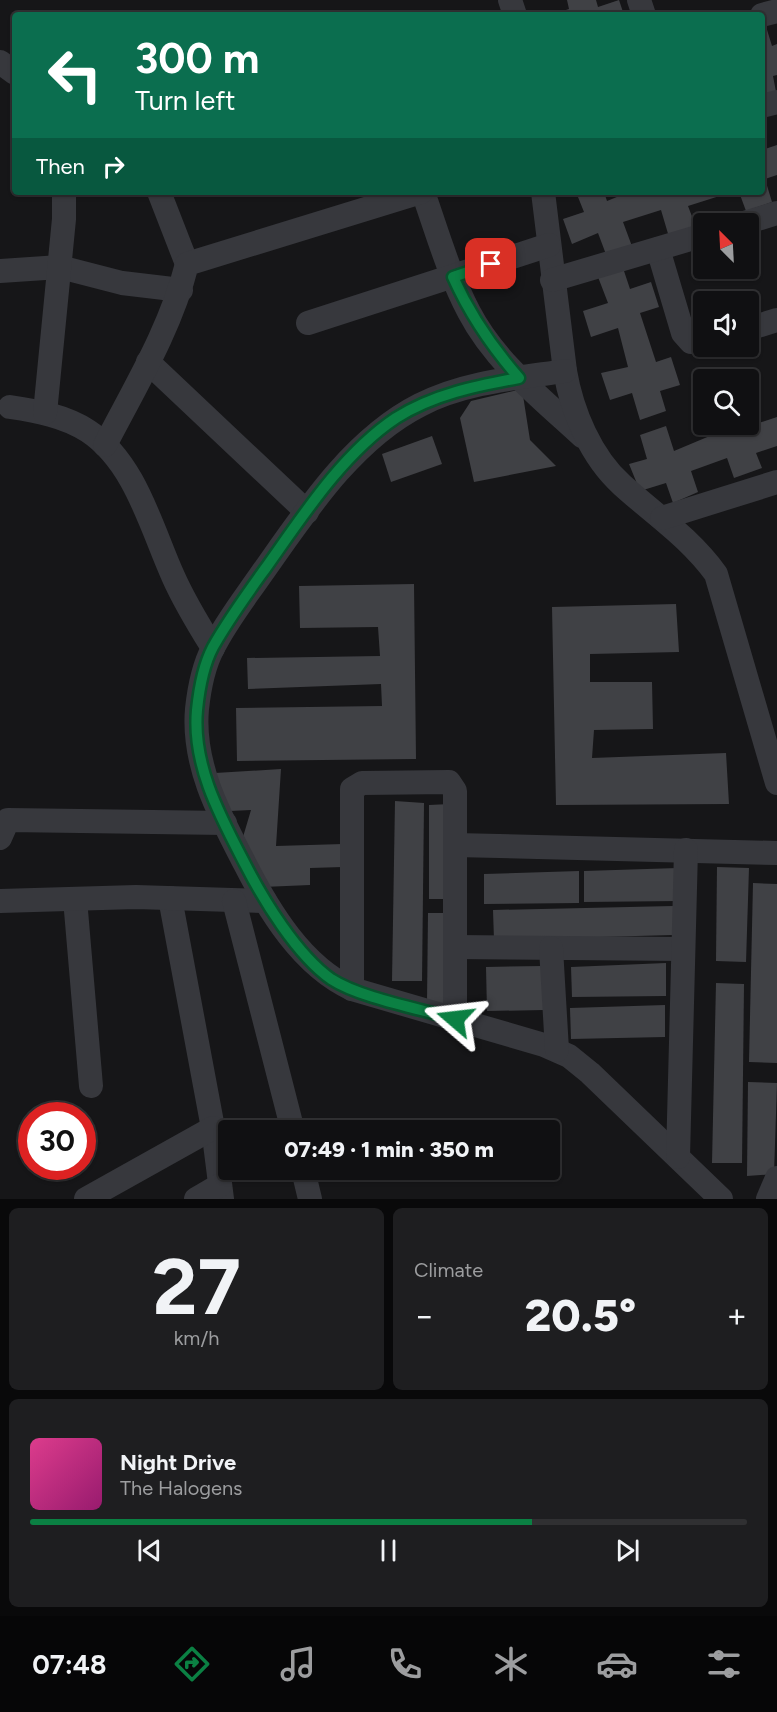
<!DOCTYPE html>
<html lang="en">
<head>
<meta charset="utf-8">
<style>
	body { margin:0; font-family:Figtree,sans-serif; background:#1e1e20; color:#f1f3f6; height:100vh; display:flex; flex-direction:column; font-size:22px; white-space:nowrap }
	* { box-sizing:border-box; margin:0 }
	p { font-size:20px; color:#9c9d9f }
	.icon { flex:none; width:33px; height:33px; fill:none; stroke:currentColor; stroke-width:2; stroke-linecap:round; stroke-linejoin:round }
	.map { position:relative; height:1199px; overflow:hidden }
	.side { display:flex; flex-direction:column; gap:9px; padding:9px; background:#09090a; flex:1 }
	.side>* { flex:none }
	.banner { position:absolute; left:12px; top:12px; width:753px; height:183px; border-radius:6px; box-shadow:0 2px 4px #0004,0 0 0 2px #303032; background:#0b6e4f; color:#fff; overflow:hidden }
	.needle { width:39px; rotate:336deg }
	.controls { position:absolute; left:693px; top:213px; display:grid; gap:12px }
	.controls a { display:grid; place-items:center; width:66px; height:66px; border-radius:6px; background:#101012; box-shadow:0 2px 4px #0004,0 0 0 2px #303032; font-size:30px }
	.speed { position:absolute; left:18px; top:1102px; display:flex; gap:12px; font-size:30px; font-weight:700; text-align:center }
	.speed>* { display:grid; place-content:center; width:78px; height:78px; border-radius:50%; background:#101012; box-shadow:0 2px 4px #0004,0 0 0 2px #303032; line-height:1 }
	.speed .limit { border:9px solid #d22; background:#fff; color:#111 }
	.pin { position:absolute; display:grid; place-items:center; width:51px; height:51px; color:#fff; margin:-26px; border-radius:12px; box-shadow:0 3px 9px #0006 }
	.me { position:absolute; width:66px; margin:-33px; rotate:287deg; stroke-linejoin:round; filter:drop-shadow(0 0 4px #0008) }
	.turn { display:flex; align-items:center; gap:21px; height:126px; padding:0 24px; font-size:27px }
	.turn .icon { width:78px; height:78px; stroke-width:2.5 }
	.turn b { display:block; font-size:42px; line-height:51px }
	.then { display:flex; align-items:center; height:57px; padding:0 24px; background:#0003; gap:12px; font-size:22px }
	.big { font-size:45px; font-weight:800; line-height:1.1 }
	.side .card { flex:1; display:flex; flex-direction:column; justify-content:center; gap:9px; min-width:0; padding:0 21px; border-radius:9px; background:#1e1e20 }
	.side .dial { align-items:center; gap:0 }
	.dial b { font-size:78px; line-height:1 }
	.song { display:flex; align-items:center; gap:18px }
	.cover { width:72px; height:72px; border-radius:9px; background:linear-gradient(135deg,hsl(330 70% 55%),hsl(320 70% 35%)) }
	.played { height:6px; border-radius:3px; background:linear-gradient(90deg,#0b8043 70%,#303032 70%) }
	.keys { display:flex; justify-content:space-around; direction:ltr }
	.heat { display:flex; justify-content:space-between; align-items:center; font-size:33px; direction:ltr }
	.side .tiles { flex:1; display:grid; gap:9px; grid-template-columns:1fr 1fr }
	.card:last-child { grid-column:span 2 }
	.trip { position:absolute; left:218px; top:1120px; width:342px; height:60px; border-radius:6px; background:#101012; box-shadow:0 2px 4px #0004,0 0 0 2px #303032; font-weight:800; line-height:60px; text-align:center }
	.menu { display:flex; height:96px; justify-content:space-around; align-items:center; background:#060607; color:#9c9d9f }
	.menu .icon { width:42px; height:42px }
	.menu .active { color:#0b8043 }
	.menu b { font-size:27px; color:#f1f3f6 }
	.map>svg:first-child { display:block }
	.building { fill:#404145 }
	.lines { fill:none; stroke-linecap:round; stroke-linejoin:round }
	.minor { stroke:#37383d; stroke-width:24 }
	.route-casing { stroke:#07532c; stroke-width:15 }
	.route { stroke:#0b8043; stroke-width:10 }
</style>
</head>
<body>
<div class="map">
<svg width="777" height="1199" viewBox="0 0 777 1199">
	<rect width="100%" height="100%" fill="#161618"/>
	<g class="building">
		<path d="M 567,0 L 596,0 L 598,7 L 619,0 L 624,15 L 550,15 L 569,9 Z"/>
		<path d="M 764,20 L 772,46 L 777,44 L 777,75 L 773,76 L 777,97 L 762,101 Z"/>
		<path d="M 777,145 L 777,175 L 765,179 L 772,202 L 746,211 L 739,192 L 762,192 L 762,150 Z"/>
		<path d="M 576,192 L 604,192 L 607,201 L 629,192 L 729,193 L 688,206 L 696,227 L 669,237 L 661,210 L 623,222 L 633,249 L 607,257 L 598,233 L 572,244 L 563,219 L 584,212 Z"/>
		<path d="M 623,268 L 630,289 L 651,282 L 659,307 L 640,313 L 656,362 L 671,357 L 680,385 L 660,391 L 666,411 L 640,420 L 632,393 L 610,400 L 601,373 L 628,367 L 618,328 L 591,337 L 583,311 L 608,303 L 598,277 Z"/>
		<path d="M 522,389 L 530,440 L 556,466 L 474,482 L 460,418 L 471,401 Z"/>
		<path d="M 777,417 L 777,446 L 756,453 L 762,468 L 734,478 L 727,458 L 691,471 L 698,492 L 673,503 L 666,483 L 640,491 L 629,464 L 647,459 L 640,435 L 666,426 L 674,451 L 724,430 L 722,424 L 750,426 Z"/>
		<path d="M 432,436 L 442,464 L 391,482 L 382,454 Z"/>
		<path d="M 414,584 L 416,759 L 237,761 L 236,708 L 382,706 L 381,684 L 248,689 L 247,658 L 380,656 L 378,627 L 300,628 L 299,586 Z"/>
		<path d="M 676,604 L 679,652 L 590,654 L 590,682 L 652,682 L 653,729 L 594,730 L 592,758 L 726,753 L 729,804 L 556,805 L 552,607 Z"/>
		<path d="M 281,769 L 276,846 L 343,844 L 343,867 L 310,868 L 310,885 L 263,887 L 243,837 L 251,810 L 230,811 L 215,773 Z"/>
		<path d="M 395,801 L 424,803 L 422,981 L 392,981 Z"/>
		<path d="M 450,804 L 449,899 L 429,899 L 429,805 Z"/>
		<path d="M 717,867 L 749,868 L 746,962 L 716,961 Z"/>
		<path d="M 678,868 L 679,901 L 584,902 L 584,871 Z"/>
		<path d="M 579,871 L 579,903 L 484,904 L 484,874 Z"/>
		<path d="M 753,883 L 777,884 L 777,1063 L 749,1062 Z"/>
		<path d="M 673,906 L 673,935 L 494,940 L 493,910 Z"/>
		<path d="M 428,913 L 450,913 L 449,1005 L 427,1003 Z"/>
		<path d="M 666,963 L 666,996 L 572,997 L 571,967 Z"/>
		<path d="M 543,966 L 544,1010 L 487,1011 L 486,967 Z"/>
		<path d="M 716,983 L 744,984 L 742,1163 L 712,1163 Z"/>
		<path d="M 665,1005 L 665,1037 L 571,1039 L 570,1008 Z"/>
		<path d="M 748,1082 L 777,1083 L 774,1174 L 747,1176 Z"/>
	</g>
	<g class="lines">
		<g class="minor">
			<path d="M 510,0 L 515,15"/>
			<path d="M 639,0 L 644,15"/>
			<path d="M 762,15 L 777,11"/>
			<path d="M 0,62 L 15,73"/>
			<path d="M 762,106 L 777,102"/>
			<path d="M 159,192 L 187,264"/>
			<path d="M 423,192 C 437,232 449,274 469,312 C 495,362 542,399 582,436"/>
			<path d="M 543,192 L 565,371 C 572,412 591,457 622,485 C 655,515 689,537 716,574 L 777,783"/>
			<path d="M 741,224 L 777,213"/>
			<path d="M 658,249 L 683,333 L 691,342 L 704,342"/>
			<path d="M 0,271 L 60,267 L 122,283 L 181,290"/>
			<path d="M 552,280 L 704,235"/>
			<path d="M 308,323 L 549,245"/>
			<path d="M 748,329 L 777,320"/>
			<path d="M 148,362 L 307,512"/>
			<path d="M 565,371 C 517,378 464,382 420,405 C 351,440 304,514 260,576 C 244,599 226,622 213,648 C 204,665 199,690 197,709 C 192,765 220,816 245,864 C 269,911 302,966 352,989 L 544,1045 L 569,1056 L 590,1073 L 721,1199"/>
			<path d="M 10,407 C 37,411 65,416 88,431 C 135,462 151,527 173,576 C 184,601 198,624 213,648"/>
			<path d="M 45,413 L 64,219 L 64,192"/>
			<path d="M 105,445 C 135,387 171,328 187,264 L 421,192"/>
			<path d="M 662,518 L 777,482"/>
			<path d="M 0,838 L 8,820 L 225,823"/>
			<path d="M 455,845 L 777,853"/>
			<path d="M 170,898 L 213,1128 L 222,1199"/>
			<path d="M 75,899 L 91,1086"/>
			<path d="M 0,901 L 136,897 L 265,901"/>
			<path d="M 234,901 L 293,1131"/>
			<path d="M 455,947 L 683,949"/>
			<path d="M 551,948 L 557,1050"/>
			<path d="M 352,989 L 352,789 L 362,783 L 449,782 L 455,791 L 455,1019"/>
			<path d="M 678,1157 L 686,850"/>
			<path d="M 303,1170 L 310,1199"/>
			<path d="M 86,1199 L 213,1128"/>
			<path d="M 196,1199 L 220,1185"/>
			<path d="M 768,1199 L 777,1178"/>
		</g>
	</g>
	<g class="lines">
		<defs>
			<path id="route" d="M 455,1019 C 421,1009 360,998 331,979 C 297,955 264,901 245,864 C 220,816 192,765 197,710 C 199,690 204,664 213,647 C 228,620 247,594 265,569 C 302,517 342,454 396,418 C 434,394 476,386 519,378 C 491,346 470,315 453,277 L 491,264"/>
		</defs>
		<use href="#route" class="route-casing"/>
		<use href="#route" class="route"/>
	</g>
</svg>
<div class="controls">
<a><svg class="needle" viewBox="-14 -14 28 28"><path d="M0-13l5 13h-10z" fill="#e53935"/><path d="M0 13l5-13h-10z" fill="#9c9d9f"/></svg></a>
<a><svg class="icon" aria-label="sound" viewBox="0 0 24 24"><path d="M4 9h4l5-4v14l-5-4H4zM17 9q2 3 0 6"/></svg></a>
<a><svg class="icon" aria-label="search" viewBox="0 0 24 24"><circle cx="10" cy="10" r="6"/><path d="M15 15l6 6"/></svg></a>
</div>
<div class="speed"><div class="limit">30</div></div>
<div class="pin" style="left:491px;top:264px;background:#d93025"><svg class="icon" aria-label="arrive" viewBox="0 0 24 24"><path d="M6 21V4h12l-3 4 3 4H6"/></svg></div>
<svg class="me" style="left:455px;top:1019px" viewBox="-20 -20 40 40"><path d="M0-17L14 15 0 8-14 15z" fill="#0b8043" stroke="#fff" stroke-width="4"/></svg>
<div class="trip">07:49 · 1 min · 350 m</div>
<div class="banner">
<div class="turn"><svg class="icon" aria-label="left" viewBox="0 0 24 24"><path d="M17 20v-9H6M10 6l-5 5 5 5"/></svg><div><b>300 m</b>Turn left</div></div>
<div class="then">Then<svg class="icon" aria-label="right" viewBox="0 0 24 24"><path d="M7 20v-9h11M14 6l5 5-5 5"/></svg></div>
</div>
</div>
<section class="side">
<div class="tiles">
<div class="card dial"><b>27</b><p>km/h</p></div>
<div class="card"><p>Climate</p>
<div class="heat"><a>−</a><b class="big">20.5°</b><a>+</a></div>
</div>
<div class="card">
<div class="song"><i class="cover"></i><div><b>Night Drive</b><p>The Halogens</p></div></div>
<div class="played"></div>
<div class="keys"><svg class="icon" aria-label="previous" viewBox="0 0 24 24"><path d="M18 5L8 12l10 7zM5 5v14"/></svg><svg class="icon" aria-label="pause" viewBox="0 0 24 24"><path d="M8 5v14M16 5v14"/></svg><svg class="icon" aria-label="next" viewBox="0 0 24 24"><path d="M6 5l10 7-10 7zM19 5v14"/></svg></div>
</div>
</div>
</section>
<nav class="menu">
<b>07:48</b>
<svg class="icon active" aria-label="directions" viewBox="0 0 24 24"><path d="M12 3l9 9-9 9-9-9zM9 14v-3h6M13 9l2 2-2 2"/></svg>
<svg class="icon" aria-label="music" viewBox="0 0 24 24"><path d="M9 18V5l10-2v13"/><circle cx="6" cy="18" r="3"/><circle cx="16" cy="16" r="3"/></svg>
<svg class="icon" aria-label="phone" viewBox="0 0 24 24"><path d="M5 4h4l2 5-3 2q2 4 5 5l2-3 5 2v4C11 20 4 13 5 4z"/></svg>
<svg class="icon" aria-label="climate" viewBox="0 0 24 24"><path d="M12 3v18M4 7l16 10M4 17L20 7"/></svg>
<svg class="icon" aria-label="car" viewBox="0 0 24 24"><path d="M5 17H2v-5l4-1 3-4h7l3 4 3 1v5h-3M9 17h6M6 11h13"/><circle cx="7" cy="17" r="2"/><circle cx="17" cy="17" r="2"/></svg>
<svg class="icon" aria-label="filters" viewBox="0 0 24 24"><path d="M4 7h16M4 17h16"/><circle cx="9" cy="7" r="2"/><circle cx="15" cy="17" r="2"/></svg>
</nav>
</body>
</html>
